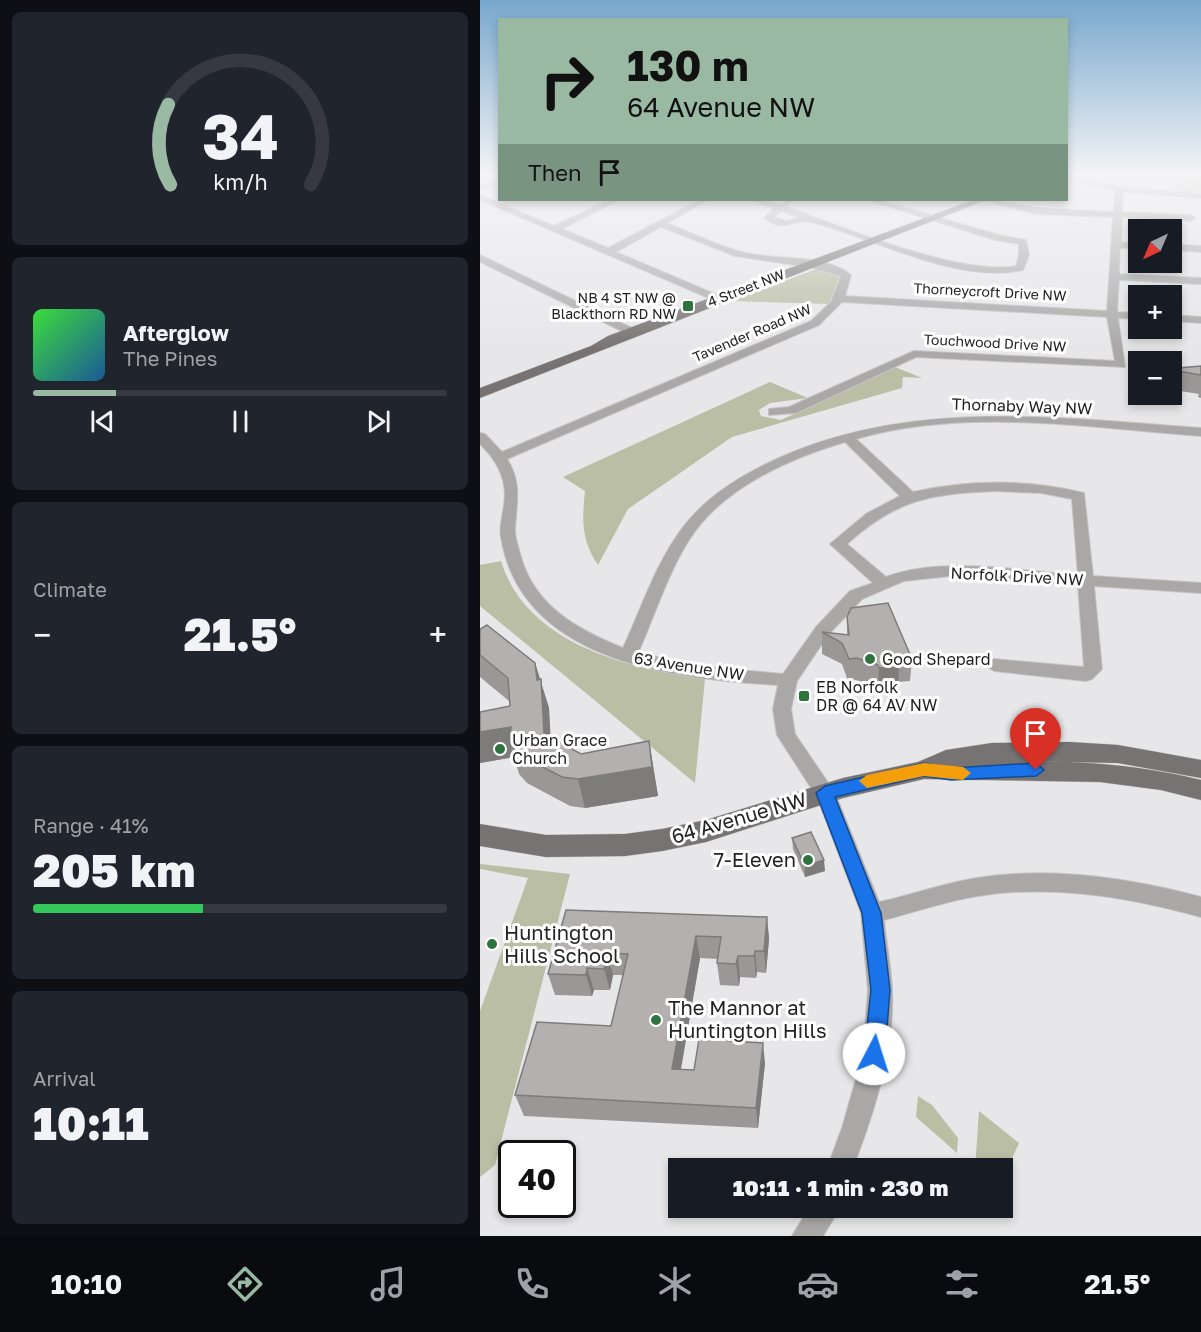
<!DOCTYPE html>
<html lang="en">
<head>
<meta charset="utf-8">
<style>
	body { margin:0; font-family:"Golos Text",sans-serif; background:#20242c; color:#f1f3f6; height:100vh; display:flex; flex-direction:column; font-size:22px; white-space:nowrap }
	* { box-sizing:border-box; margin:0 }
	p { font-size:20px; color:#9ea1a6 }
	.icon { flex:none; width:33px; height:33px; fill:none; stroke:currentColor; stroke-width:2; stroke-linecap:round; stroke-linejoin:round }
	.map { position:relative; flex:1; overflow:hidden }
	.drawer { display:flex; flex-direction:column; gap:12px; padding:12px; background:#0d0f14; width:480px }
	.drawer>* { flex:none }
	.guide { position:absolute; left:18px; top:18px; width:570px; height:183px; border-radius:0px; box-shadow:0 3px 9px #0003; background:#99b9a3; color:#111; overflow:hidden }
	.needle { width:39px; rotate:224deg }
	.tools { position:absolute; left:648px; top:219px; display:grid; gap:12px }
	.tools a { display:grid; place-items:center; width:54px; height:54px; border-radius:0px; background:#171b24; box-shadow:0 3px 9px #0003; font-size:30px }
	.speed { position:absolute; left:18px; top:1140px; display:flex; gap:12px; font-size:30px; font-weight:700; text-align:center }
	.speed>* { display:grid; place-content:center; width:78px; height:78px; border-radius:50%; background:#171b24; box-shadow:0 3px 9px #0003; line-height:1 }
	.speed .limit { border:3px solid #111; border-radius:9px; background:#fff; color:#111 }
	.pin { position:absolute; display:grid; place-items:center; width:51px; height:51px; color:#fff; margin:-62px -26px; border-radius:50% 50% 50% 0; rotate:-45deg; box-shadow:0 0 6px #0007 }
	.pin .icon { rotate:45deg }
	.me { position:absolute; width:66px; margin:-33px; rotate:5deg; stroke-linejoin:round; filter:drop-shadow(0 0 4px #0008) }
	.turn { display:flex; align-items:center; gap:21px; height:126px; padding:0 30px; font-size:27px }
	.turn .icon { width:78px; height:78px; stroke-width:2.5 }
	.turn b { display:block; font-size:42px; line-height:51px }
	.then { display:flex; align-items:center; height:57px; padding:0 30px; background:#0003; gap:12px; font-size:22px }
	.big { font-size:45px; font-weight:800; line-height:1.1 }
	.drawer .card { flex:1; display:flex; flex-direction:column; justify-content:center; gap:9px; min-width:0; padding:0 21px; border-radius:9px; background:#20242c }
	.drawer .dial { align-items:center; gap:0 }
	.dial svg { height:156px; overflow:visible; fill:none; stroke:#363941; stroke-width:7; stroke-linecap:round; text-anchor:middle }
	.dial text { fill:#f1f3f6; stroke:none }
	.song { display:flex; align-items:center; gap:18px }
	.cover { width:72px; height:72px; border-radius:9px; background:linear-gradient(135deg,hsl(120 70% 55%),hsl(210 70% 35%)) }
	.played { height:6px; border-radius:3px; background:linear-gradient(90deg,#99b9a3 20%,#363941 20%) }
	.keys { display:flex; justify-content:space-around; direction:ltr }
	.heat { display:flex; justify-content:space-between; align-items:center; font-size:33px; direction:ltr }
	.charge { height:9px; border-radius:4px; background:linear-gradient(90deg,#34c759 41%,#363941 0) }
	.trip { position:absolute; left:188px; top:1158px; width:345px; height:60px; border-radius:0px; background:#171b24; box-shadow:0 3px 9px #0003; font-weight:800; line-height:60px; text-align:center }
	.tab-bar { display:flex; height:96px; justify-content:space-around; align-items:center; background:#090b0e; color:#9ea1a6 }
	.tab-bar .icon { width:42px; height:42px }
	.tab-bar .on { color:#99b9a3 }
	.tab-bar b { font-size:27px; color:#f1f3f6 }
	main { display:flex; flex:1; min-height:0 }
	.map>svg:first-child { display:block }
	.green { fill:#babea5 }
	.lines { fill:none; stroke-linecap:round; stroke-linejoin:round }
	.minor-casing { stroke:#c4c4c6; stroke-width:2 }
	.major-casing { stroke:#c4c4c6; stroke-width:1 }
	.minor { fill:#a9a8a7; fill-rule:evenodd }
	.major { fill:#767372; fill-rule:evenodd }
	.wall { fill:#9b9797 }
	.shaded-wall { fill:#7e7b7b }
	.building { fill:#b4b0b0; stroke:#7e7b7b; stroke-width:1.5 }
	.route { fill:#1a73e8; stroke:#114b97; stroke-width:1.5 }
	.slow { fill:#f59e0b }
	.poi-dot { fill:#2e723d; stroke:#fff; stroke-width:2 }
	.labels { text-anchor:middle; stroke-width:6; stroke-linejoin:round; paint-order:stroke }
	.far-street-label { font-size:14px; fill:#232324; stroke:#fff }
	.far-poi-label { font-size:14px; fill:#232324; stroke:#fff; text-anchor:end }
	.street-label { font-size:16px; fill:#232324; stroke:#fff }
	.poi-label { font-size:16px; fill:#232324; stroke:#fff; text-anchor:start }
	.near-street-label { font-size:20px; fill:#232324; stroke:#fff }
	.near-poi-label { font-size:20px; fill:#232324; stroke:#fff; text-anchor:start }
</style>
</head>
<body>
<main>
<section class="drawer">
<div class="card dial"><svg viewBox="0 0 100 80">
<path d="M14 69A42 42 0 1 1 86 69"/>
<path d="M14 69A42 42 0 0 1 13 28" stroke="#99b9a3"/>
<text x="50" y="56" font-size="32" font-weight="700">34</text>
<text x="50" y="72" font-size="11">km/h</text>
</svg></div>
<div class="card">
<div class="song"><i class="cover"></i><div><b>Afterglow</b><p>The Pines</p></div></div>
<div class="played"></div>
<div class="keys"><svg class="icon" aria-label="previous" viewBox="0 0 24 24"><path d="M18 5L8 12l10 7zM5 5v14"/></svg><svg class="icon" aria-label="pause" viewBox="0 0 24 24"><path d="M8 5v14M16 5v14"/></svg><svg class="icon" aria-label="next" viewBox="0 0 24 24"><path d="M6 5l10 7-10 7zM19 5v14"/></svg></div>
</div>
<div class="card"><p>Climate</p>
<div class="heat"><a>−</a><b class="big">21.5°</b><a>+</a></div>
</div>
<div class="card"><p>Range · 41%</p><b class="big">205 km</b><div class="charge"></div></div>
<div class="card"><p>Arrival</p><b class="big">10:11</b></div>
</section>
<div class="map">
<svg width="721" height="1236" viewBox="0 0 721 1236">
	<rect width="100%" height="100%" fill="#e7e7ea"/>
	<g class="green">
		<path d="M 717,176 L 721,176 L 721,193 L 686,189 Z"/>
		<path d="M 339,268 L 360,276 L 349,304 L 251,301 Z"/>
		<path d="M 415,367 L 442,378 L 423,377 L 422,388 L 252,437 L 148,509 L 118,565 C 101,540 102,520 105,491 L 83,477 L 290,382 L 328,398 L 290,403 L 279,410 L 281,416 L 301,420 Z"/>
		<path d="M 21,561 C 47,645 149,668 225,679 L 215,783 L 0,606 L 0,565 Z"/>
		<path d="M 0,864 L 90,874 L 15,1165 L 0,1177 L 0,1011 L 48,878 L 0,869 Z"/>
		<path d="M 438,1096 L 452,1105 L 478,1138 L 477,1153 L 436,1117 Z"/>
		<path d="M 499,1111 L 539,1143 L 522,1181 L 522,1168 L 495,1168 Z"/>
	</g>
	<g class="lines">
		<defs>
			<g id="minor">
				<path d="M 586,176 L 642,187 L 721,194 L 721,198 L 643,192 L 642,212 L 711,215 L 715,218 L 711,221 L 642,217 L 641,242 L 658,243 L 658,249 L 640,248 L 639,274 L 721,278 L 721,284 L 639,280 L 637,312 L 658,313 L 658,319 L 638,318 L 645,367 L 436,357 L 316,413 L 289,415 L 289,409 L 309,407 L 434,351 L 635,361 L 627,317 L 362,302 L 339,325 L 27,459 C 43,484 36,504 35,530 C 35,539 39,549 41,557 C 55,607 99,630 143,648 C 162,607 176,562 204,526 C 228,495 263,474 299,458 C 433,398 579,418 721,428 L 721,436 C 609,428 486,407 376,439 L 433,492 C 489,480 548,479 604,493 L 613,576 L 721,583 L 721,593 L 614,586 L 622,669 L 612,679 L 606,681 L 514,671 L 505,665 L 514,659 L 604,667 L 598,585 L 470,576 L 424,581 L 382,599 L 348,635 L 317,681 L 311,709 L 315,734 L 355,793 L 399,902 C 432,895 464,883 497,878 C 572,866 649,878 721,897 L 721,917 C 649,897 572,884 498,896 C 466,901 435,912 404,920 C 406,943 411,966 412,989 C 415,1050 394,1112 373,1168 L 347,1168 L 362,1128 L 383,1054 L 388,990 L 381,913 L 337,797 L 297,735 L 293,709 L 298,685 C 195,679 41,662 21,537 C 19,526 23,515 24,505 C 28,481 17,460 0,444 L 0,433 L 5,434 L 22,452 L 331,321 L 351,302 L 361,276 L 329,267 L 255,256 L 181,227 L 136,252 L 242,297 L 242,301 L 238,302 L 0,200 L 0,195 L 74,226 L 128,200 L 138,200 L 82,229 L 128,248 L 219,200 L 228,200 L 187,223 C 212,233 236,245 262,252 C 293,261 346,253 371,275 L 365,296 L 627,311 L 633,217 L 556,214 L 502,200 L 515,200 L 556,208 L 634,212 L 635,190 L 586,180 ZM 365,442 L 420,496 L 386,514 L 350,544 L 393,583 L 370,591 L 336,627 L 303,674 L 226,667 L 158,653 C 175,615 187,575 209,540 C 242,488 308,459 365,442 ZM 515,491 L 561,493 L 592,499 L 598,575 C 540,571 461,556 406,577 L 367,544 C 417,499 450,494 515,491 Z"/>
				<path d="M 20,180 L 20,185 L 0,189 L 0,185 Z"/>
				<path d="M 273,200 L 284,200 L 299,205 L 310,201 L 307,207 C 362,227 480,276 536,266 L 539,255 L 539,244 L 515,240 L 388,200 L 399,200 L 519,235 L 546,240 L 549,255 L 543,270 C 478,285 394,238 331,222 C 314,218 305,234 284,218 L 294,209 ZM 302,211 L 319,218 L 306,221 L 294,217 Z"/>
				<path d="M 692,244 L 721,246 L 721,252 L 692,250 Z"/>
				<path d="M 0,255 L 156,330 L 157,332 L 148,334 L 0,262 Z"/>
				<path d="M 692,315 L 721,317 L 721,323 L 692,321 Z"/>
				<path d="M 329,1208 L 360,1208 L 343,1236 L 312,1236 Z"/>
			</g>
			<g id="major">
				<path d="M 493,200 L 506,200 L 0,398 L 0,388 L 111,346 L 128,336 Z"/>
				<path d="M 589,742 L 638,745 L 721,760 L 721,778 L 638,763 L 547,761 C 606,761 664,766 721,780 L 721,800 L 681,790 L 620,782 L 444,779 L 363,798 L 226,842 L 182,851 L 145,856 L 66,857 L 0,846 L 0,824 L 66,835 L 145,834 L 182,829 L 226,820 L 363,778 L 438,762 L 466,750 L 512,743 Z"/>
			</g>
		</defs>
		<use href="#minor" class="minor-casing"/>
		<use href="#major" class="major-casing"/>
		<use href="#minor" class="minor"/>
		<use href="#major" class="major"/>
	</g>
	<g class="wall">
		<path d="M 721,366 L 721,398 L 718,397 L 719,394 L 694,390 L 698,368 Z"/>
		<path d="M 367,617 L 432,659 L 430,681 L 418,682 L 418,687 L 398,690 L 397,687 L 376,680 L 368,681 L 362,664 L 342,654 L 342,632 L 367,635 Z"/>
		<path d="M 0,629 L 55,663 L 69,708 L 70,738 L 101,754 L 169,741 L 178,796 L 105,808 L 90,806 L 47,783 L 39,774 L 34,757 L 0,763 L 0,712 L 30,706 L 29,701 L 0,677 Z"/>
		<path d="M 312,838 L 345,871 L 325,877 L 313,849 Z"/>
		<path d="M 86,910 L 287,917 L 289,939 L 286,973 L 277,972 L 276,978 L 260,977 L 259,986 L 240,985 L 237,963 L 238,959 L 220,958 L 201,1070 L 214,1070 L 252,1041 L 285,1063 L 278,1128 L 44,1116 L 35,1095 L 131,1026 L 143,975 L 133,975 L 130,990 L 114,990 L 112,996 L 75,995 L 68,974 Z"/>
	</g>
	<g class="shaded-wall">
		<path d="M 55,663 L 69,708 L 72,764 L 64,734 Z"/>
		<path d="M 419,666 L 418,687 L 398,690 L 399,668 Z"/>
		<path d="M 31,727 L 30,744 L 34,757 L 0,763 L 0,732 Z"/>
		<path d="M 169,741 L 178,796 L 105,808 L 98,779 Z"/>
		<path d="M 344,860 L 345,871 L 325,877 L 325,866 Z"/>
		<path d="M 287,917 L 289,939 L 286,973 L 284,951 Z"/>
		<path d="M 216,936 L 220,958 L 197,1090 L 192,1069 Z"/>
		<path d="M 275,951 L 277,972 L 276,978 L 274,956 Z"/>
		<path d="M 127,953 L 133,975 L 130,990 L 124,969 Z"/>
		<path d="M 258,956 L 260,977 L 259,986 L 256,964 Z"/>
		<path d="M 107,968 L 114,990 L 112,996 L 106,975 Z"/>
		<path d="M 283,1043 L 285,1063 L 278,1128 L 276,1108 Z"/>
	</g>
	<g class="building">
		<path d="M 721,366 L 721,375 L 698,371 L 698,368 Z"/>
		<path d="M 408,603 L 432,659 L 416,660 L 419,666 L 399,668 L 398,665 L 377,658 L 369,659 L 362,643 L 342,632 L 369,635 L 367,617 L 371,608 Z"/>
		<path d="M 7,625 L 55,663 L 57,680 L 61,679 L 64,734 L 101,754 L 169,741 L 172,767 L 98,779 L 82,777 L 38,754 L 30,744 L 31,727 L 0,732 L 0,712 L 30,706 L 28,678 L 0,655 L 0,629 Z"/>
		<path d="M 331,832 L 344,860 L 325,866 L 312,838 Z"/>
		<path d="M 86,910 L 287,917 L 284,951 L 275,951 L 274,956 L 258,956 L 256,964 L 237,963 L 241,937 L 216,936 L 192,1069 L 214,1070 L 220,1033 L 251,1034 L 250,1041 L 283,1043 L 276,1108 L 35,1095 L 57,1022 L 131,1026 L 148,954 L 127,953 L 124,969 L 107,968 L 106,975 L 68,974 Z"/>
	</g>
	<linearGradient id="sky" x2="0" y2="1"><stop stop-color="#77a7cc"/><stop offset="0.5" stop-color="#f4f4f6"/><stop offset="1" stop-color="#f4f4f6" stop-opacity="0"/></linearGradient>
	<rect width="721" height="349" fill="url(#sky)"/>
	<path class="route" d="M 444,763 L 471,768 L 556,763 L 564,770 L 556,776 L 471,780 L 444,776 L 355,797 L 401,913 L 410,990 L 405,1054 L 402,1061 L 394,1064 L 387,1061 L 384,1054 L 391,990 L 382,913 L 336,793 L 345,786 Z"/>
	<path class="slow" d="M 444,763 L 483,767 L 491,773 L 483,780 L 444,776 L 387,788 L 379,781 L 387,775 Z"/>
	<g class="poi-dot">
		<rect x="202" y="300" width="12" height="12" rx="3"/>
		<circle cx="390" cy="659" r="6"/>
		<rect x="318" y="690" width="12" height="12" rx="3"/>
		<circle cx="20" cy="749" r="6"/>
		<circle cx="328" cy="860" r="6"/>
		<circle cx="12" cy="944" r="6"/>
		<circle cx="176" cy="1020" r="6"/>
	</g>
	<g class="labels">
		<g class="far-street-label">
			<text transform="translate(266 288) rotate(-21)" y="5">4 Street NW</text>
			<text transform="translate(510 292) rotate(3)" y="5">Thorneycroft Drive NW</text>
			<text transform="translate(272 333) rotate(-23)" y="5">Tavender Road NW</text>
			<text transform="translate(515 343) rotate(3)" y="5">Touchwood Drive NW</text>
		</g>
		<g class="far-poi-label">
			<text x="196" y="303">NB 4 ST NW @<tspan x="196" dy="16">Blackthorn RD NW</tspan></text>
		</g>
		<g class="street-label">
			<text transform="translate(542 406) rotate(2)" y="6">Thornaby Way NW</text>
			<text transform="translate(537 576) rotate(3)" y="6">Norfolk Drive NW</text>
			<text transform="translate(209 666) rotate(9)" y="6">63 Avenue NW</text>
		</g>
		<g class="poi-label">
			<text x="402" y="665">Good Shepard</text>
			<text x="336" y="693">EB Norfolk<tspan x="336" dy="18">DR @ 64 AV NW</tspan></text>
			<text x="32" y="746">Urban Grace<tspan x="32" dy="18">Church</tspan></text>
		</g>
		<g class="near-street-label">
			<text transform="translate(259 818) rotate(-16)" y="7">64 Avenue NW</text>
		</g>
		<g class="near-poi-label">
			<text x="316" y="867" text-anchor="end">7-Eleven</text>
			<text x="24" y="940">Huntington<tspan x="24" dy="23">Hills School</tspan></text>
			<text x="188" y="1015">The Mannor at<tspan x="188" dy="23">Huntington Hills</tspan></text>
		</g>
	</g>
</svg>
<div class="tools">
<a><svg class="needle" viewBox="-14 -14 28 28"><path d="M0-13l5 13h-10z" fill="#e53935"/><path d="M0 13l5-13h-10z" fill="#9ea1a6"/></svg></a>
<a>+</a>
<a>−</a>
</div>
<div class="speed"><div class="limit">40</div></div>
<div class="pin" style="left:556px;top:770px;background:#d93025"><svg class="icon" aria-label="arrive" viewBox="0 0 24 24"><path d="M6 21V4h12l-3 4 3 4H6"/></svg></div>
<svg class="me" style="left:394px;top:1054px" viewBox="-20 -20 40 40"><circle r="19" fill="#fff"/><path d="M0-13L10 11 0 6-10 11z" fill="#1a73e8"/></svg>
<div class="trip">10:11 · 1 min · 230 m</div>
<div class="guide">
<div class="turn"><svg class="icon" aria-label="right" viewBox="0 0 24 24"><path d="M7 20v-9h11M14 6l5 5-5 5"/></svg><div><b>130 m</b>64 Avenue NW</div></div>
<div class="then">Then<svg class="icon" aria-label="arrive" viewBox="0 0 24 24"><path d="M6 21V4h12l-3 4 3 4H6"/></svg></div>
</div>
</div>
</main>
<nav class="tab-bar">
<b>10:10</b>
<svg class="icon on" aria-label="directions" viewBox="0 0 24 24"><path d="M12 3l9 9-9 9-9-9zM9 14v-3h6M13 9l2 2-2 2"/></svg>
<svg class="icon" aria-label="music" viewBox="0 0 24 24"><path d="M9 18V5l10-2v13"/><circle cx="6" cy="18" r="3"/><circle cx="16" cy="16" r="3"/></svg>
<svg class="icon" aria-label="phone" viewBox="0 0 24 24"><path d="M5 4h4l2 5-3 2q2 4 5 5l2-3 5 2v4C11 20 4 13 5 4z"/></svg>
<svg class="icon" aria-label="climate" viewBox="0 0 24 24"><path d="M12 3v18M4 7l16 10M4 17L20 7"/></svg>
<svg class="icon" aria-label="car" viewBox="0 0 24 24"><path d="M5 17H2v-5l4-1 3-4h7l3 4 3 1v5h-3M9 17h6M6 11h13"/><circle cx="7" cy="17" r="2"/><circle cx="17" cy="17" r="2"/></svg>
<svg class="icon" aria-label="filters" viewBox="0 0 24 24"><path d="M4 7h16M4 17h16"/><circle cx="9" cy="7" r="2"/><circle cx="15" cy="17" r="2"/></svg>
<b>21.5°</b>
</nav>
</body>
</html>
